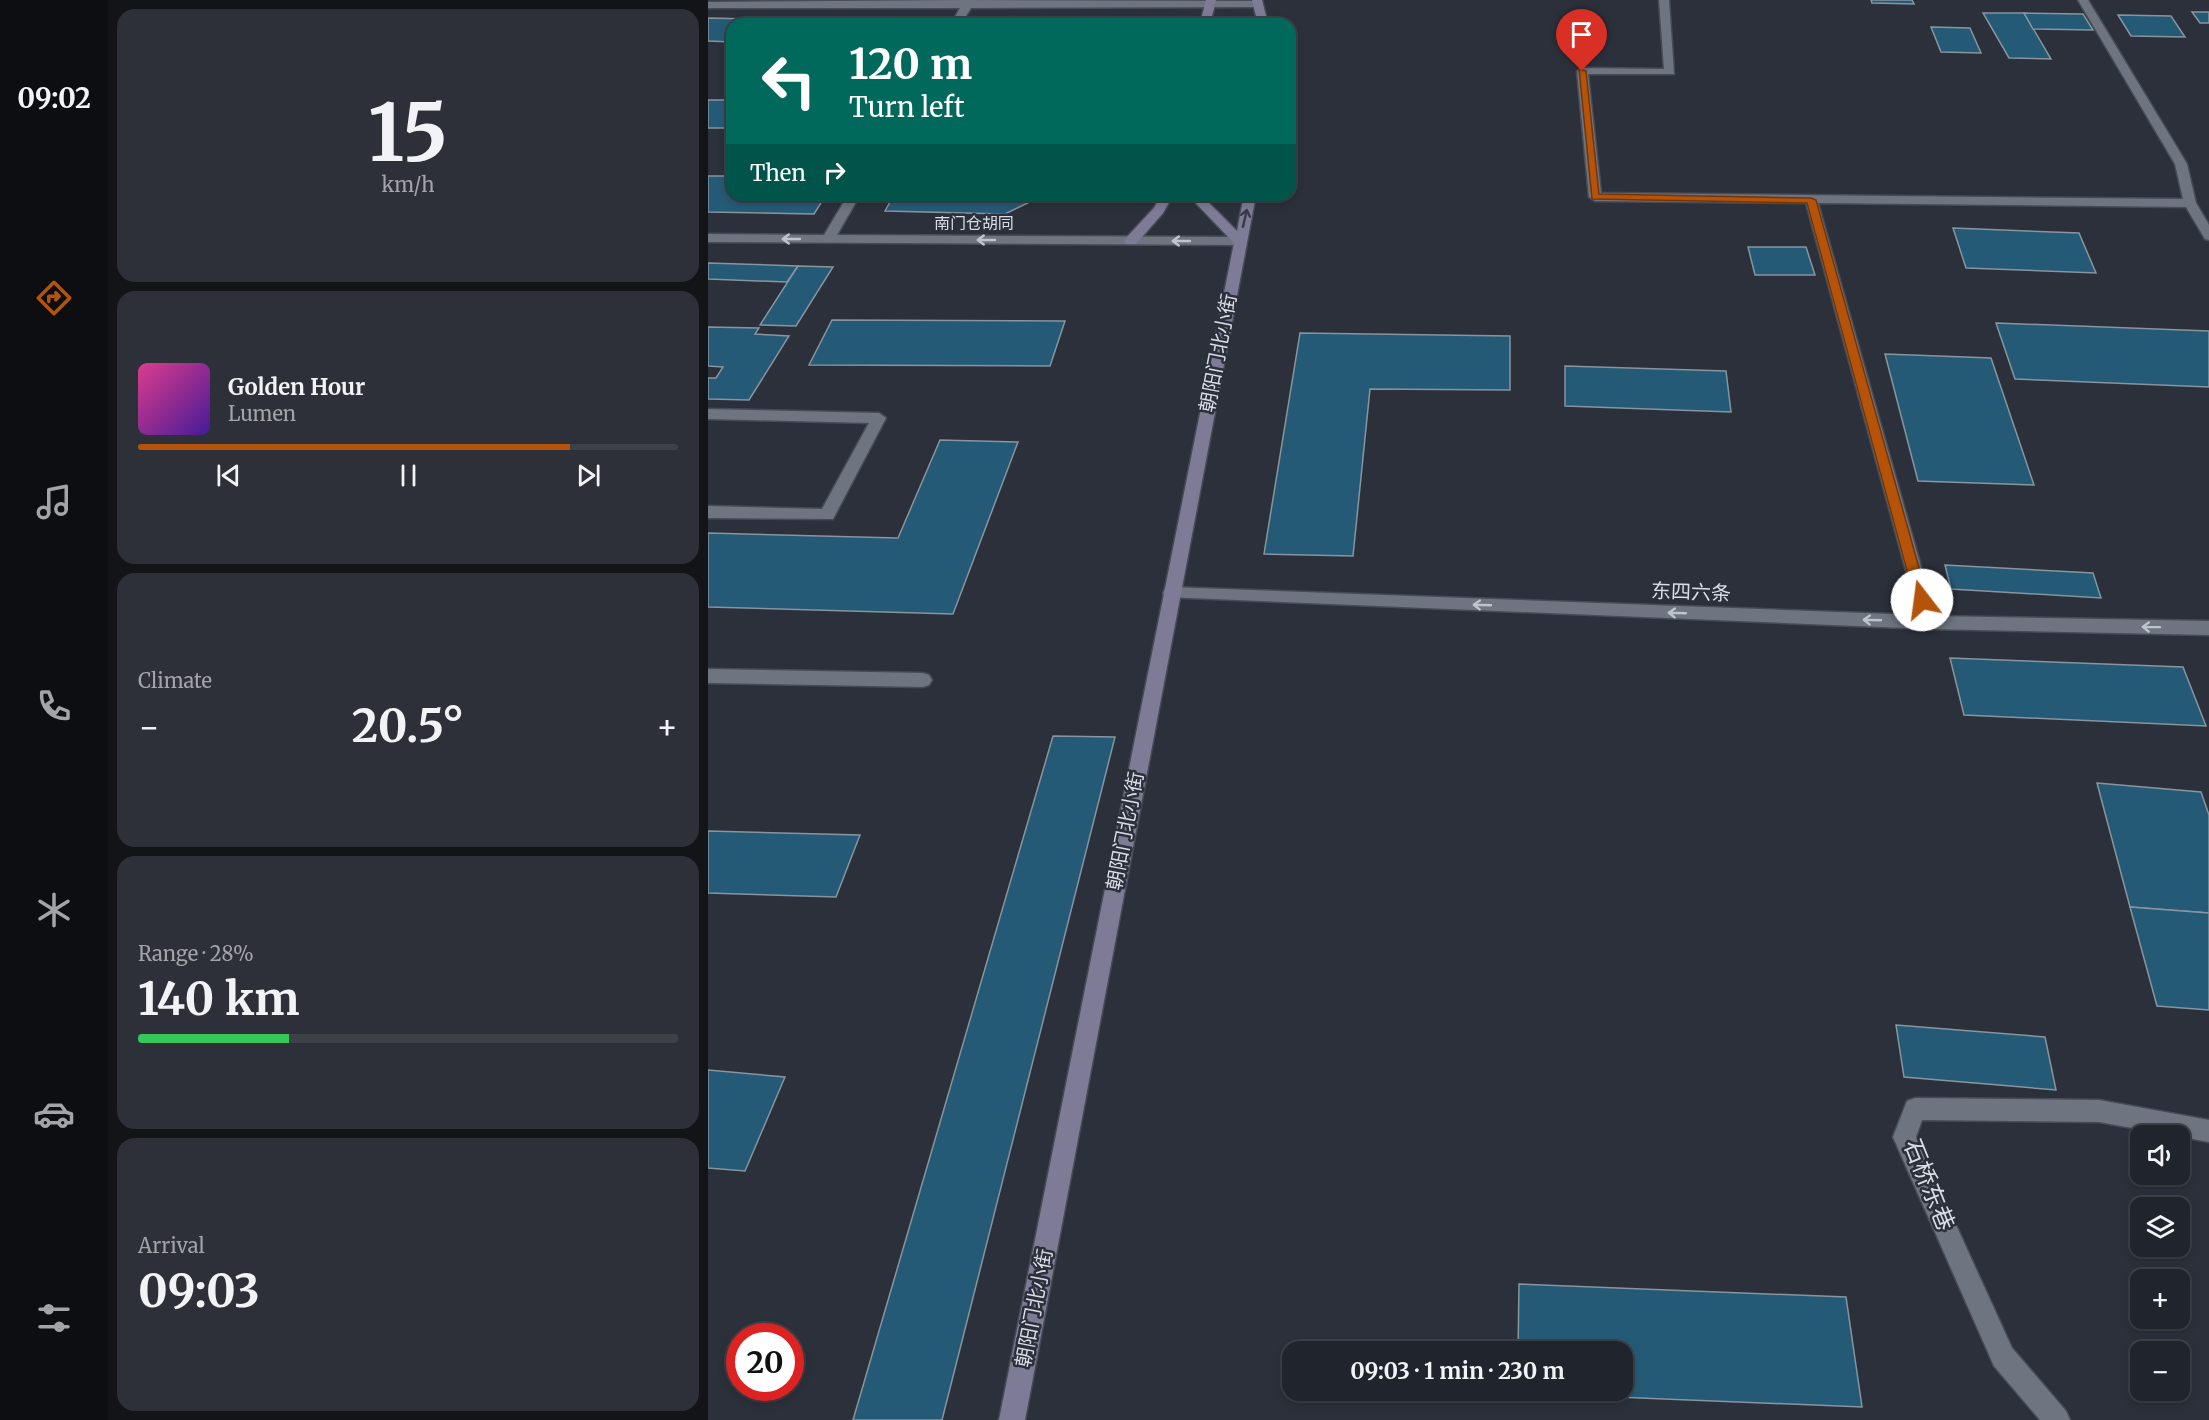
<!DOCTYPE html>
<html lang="en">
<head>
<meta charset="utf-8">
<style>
	body { margin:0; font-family:Merriweather,"Noto Sans SC",serif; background:#2d3038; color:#f1f3f6; height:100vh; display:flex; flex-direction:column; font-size:22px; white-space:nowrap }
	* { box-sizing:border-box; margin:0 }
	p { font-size:20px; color:#a2a4a9 }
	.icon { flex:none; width:33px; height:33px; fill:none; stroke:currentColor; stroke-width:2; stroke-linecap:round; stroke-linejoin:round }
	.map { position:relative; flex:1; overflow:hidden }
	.details { display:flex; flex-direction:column; gap:9px; padding:9px; background:#121418; width:600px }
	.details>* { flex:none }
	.hud { position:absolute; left:18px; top:18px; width:570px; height:183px; border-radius:18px; box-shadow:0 3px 9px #0003,0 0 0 2px #3d4148; background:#00695c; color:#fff; overflow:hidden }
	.controls { position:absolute; left:1422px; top:1125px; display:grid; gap:12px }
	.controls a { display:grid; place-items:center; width:60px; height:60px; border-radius:12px; background:#20242c; box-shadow:0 3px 9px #0003,0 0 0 2px #3d4148; font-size:30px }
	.speed { position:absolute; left:18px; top:1323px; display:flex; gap:12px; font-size:30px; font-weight:700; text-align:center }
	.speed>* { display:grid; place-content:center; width:78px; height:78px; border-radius:50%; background:#20242c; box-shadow:0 3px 9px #0003,0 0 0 2px #3d4148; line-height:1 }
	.speed .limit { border:9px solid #d22; background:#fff; color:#111 }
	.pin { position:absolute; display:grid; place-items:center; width:51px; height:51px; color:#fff; margin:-62px -26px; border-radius:50% 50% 50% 0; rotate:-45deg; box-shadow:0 0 6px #0007 }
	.pin .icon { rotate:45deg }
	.me { position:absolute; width:66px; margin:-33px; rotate:345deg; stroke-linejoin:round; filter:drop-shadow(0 0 4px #0008) }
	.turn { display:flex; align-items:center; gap:21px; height:126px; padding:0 24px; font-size:27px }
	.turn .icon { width:78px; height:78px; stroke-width:2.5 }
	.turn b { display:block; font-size:42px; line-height:51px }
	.then { display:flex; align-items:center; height:57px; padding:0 24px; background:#0003; gap:12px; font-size:22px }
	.big { font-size:45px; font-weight:700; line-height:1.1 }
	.details .card { flex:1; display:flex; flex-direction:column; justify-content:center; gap:9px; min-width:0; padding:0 21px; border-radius:18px; background:#2d3038 }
	.details .dial { align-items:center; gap:0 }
	.dial b { font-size:78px; line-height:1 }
	.song { display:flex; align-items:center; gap:18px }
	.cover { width:72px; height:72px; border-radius:9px; background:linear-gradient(135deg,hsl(330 70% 55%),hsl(260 70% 35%)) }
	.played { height:6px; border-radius:3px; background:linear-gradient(90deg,#b45309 80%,#3d4148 80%) }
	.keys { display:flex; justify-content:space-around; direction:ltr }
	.heat { display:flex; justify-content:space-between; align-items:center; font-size:33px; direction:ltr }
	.charge { height:9px; border-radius:4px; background:linear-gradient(90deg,#34c759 28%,#3d4148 0) }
	.trip { position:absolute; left:574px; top:1341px; width:351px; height:60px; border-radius:18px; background:#20242c; box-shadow:0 3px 9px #0003,0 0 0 2px #3d4148; font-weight:700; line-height:60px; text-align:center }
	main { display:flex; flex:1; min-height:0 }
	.dock { display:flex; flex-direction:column; width:108px; justify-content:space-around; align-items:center; background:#0d0e12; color:#a2a4a9 }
	.dock .icon { width:42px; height:42px }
	.dock .current { color:#b45309 }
	.dock b { font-size:27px; color:#f1f3f6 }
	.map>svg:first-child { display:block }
	.building { fill:#255a76; stroke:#87959e; stroke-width:1.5 }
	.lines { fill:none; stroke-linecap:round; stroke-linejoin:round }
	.lane-casing { stroke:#474b55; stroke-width:3 }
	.street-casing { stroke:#474b55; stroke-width:3 }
	.secondary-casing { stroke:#474b55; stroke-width:3 }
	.lane { fill:#6e7480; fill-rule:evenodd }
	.street { fill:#6e7480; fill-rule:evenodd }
	.secondary { fill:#7e7b97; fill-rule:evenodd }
	.oneway { stroke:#373b49 }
	.oneway2 { stroke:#bfc3cc }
	.route { fill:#b45309; stroke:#753606; stroke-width:1.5 }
	.labels { text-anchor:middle; stroke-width:5; stroke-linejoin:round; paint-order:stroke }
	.far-street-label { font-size:16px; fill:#dadde5; stroke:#2b303b }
	.street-label { font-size:20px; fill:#dadde5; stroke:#2b303b }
	.near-street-label { font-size:24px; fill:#dadde5; stroke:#2b303b }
</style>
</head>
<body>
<main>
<nav class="dock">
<b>09:02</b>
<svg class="icon current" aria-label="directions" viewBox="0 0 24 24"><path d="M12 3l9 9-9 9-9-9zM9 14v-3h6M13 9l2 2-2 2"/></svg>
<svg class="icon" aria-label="music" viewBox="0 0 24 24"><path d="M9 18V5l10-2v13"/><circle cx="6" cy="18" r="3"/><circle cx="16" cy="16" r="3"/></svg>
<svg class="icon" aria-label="phone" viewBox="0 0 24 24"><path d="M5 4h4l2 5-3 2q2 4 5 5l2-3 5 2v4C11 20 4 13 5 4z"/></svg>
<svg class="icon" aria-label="climate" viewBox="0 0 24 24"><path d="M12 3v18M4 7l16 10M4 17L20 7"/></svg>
<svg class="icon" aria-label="car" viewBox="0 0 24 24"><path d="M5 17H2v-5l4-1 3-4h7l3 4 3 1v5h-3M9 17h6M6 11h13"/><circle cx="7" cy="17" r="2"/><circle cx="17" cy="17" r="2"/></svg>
<svg class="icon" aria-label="filters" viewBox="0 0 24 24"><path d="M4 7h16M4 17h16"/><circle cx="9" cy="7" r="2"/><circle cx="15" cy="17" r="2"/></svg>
</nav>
<section class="details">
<div class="card dial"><b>15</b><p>km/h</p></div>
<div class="card">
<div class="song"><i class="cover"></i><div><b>Golden Hour</b><p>Lumen</p></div></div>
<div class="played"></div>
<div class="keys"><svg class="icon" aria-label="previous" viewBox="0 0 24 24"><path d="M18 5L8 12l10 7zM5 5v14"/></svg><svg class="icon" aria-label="pause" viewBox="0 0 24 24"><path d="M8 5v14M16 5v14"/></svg><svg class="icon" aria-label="next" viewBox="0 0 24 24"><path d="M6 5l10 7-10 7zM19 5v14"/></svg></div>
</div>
<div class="card"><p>Climate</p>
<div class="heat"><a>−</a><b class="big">20.5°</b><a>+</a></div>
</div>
<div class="card"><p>Range · 28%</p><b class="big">140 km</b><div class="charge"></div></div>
<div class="card"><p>Arrival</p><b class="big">09:03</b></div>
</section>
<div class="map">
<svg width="1501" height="1420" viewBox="0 0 1501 1420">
	<rect width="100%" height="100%" fill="#2b303b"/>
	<g class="building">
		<path d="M 1163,0 L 1204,0 L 1206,4 L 1164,3 Z"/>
		<path d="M 1484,12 L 1501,12 L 1501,23 L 1492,23 Z"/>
		<path d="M 1275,13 L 1316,13 L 1343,59 L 1301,58 Z"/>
		<path d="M 1316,13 L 1375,14 L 1385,30 L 1325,29 Z"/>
		<path d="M 1410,15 L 1463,16 L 1477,37 L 1423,36 Z"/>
		<path d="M 0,18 L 227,23 L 24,24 L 24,42 L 0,41 Z"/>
		<path d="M 1223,27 L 1262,28 L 1273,53 L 1233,52 Z"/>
		<rect x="0" y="100" width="24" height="28"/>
		<path d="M 0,176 L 24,176 L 24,195 L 118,195 L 106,214 L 0,212 Z"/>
		<path d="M 186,195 L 336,195 L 297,214 L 177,211 Z"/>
		<path d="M 1245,228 L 1371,233 L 1388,273 L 1258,268 Z"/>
		<path d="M 1040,247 L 1098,247 L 1107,275 L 1047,275 Z"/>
		<path d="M 0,263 L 90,266 L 79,282 L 0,279 Z"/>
		<path d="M 90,266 L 125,267 L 88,326 L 52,325 Z"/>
		<path d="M 124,320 L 357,321 L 342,366 L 101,365 Z"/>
		<path d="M 1288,323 L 1501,331 L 1501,387 L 1307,379 Z"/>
		<path d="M 0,327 L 51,328 L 47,334 L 81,336 L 41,400 L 0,399 L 0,378 L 8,378 L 15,367 L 0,366 Z"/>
		<path d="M 592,333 L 802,336 L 802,390 L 662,389 L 645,556 L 556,554 Z"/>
		<path d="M 1177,354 L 1283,358 L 1326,485 L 1210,481 Z"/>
		<path d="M 857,366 L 1018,371 L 1023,412 L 857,406 Z"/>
		<path d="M 232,440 L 310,442 L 245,614 L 0,607 L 0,533 L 190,538 Z"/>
		<path d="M 1237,565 L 1385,573 L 1393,598 L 1243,589 Z"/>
		<path d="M 1242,658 L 1475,667 L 1498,726 L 1256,715 Z"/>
		<path d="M 345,736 L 407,737 L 234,1420 L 145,1420 Z"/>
		<path d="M 1389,783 L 1493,792 L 1501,815 L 1501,913 L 1422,907 Z"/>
		<path d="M 0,831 L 152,835 L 128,897 L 0,893 Z"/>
		<path d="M 1422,907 L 1501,913 L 1501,1010 L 1449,1006 Z"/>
		<path d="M 1188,1025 L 1337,1037 L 1348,1090 L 1196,1077 Z"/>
		<path d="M 0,1070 L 77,1077 L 37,1171 L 0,1168 Z"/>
		<path d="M 811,1284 L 1138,1297 L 1154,1407 L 810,1393 L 810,1390 L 915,1390 L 915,1352 L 810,1352 Z"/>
	</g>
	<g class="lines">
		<defs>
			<g id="lane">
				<path d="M 951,0 L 961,0 L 966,74 L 880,74 L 893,193 L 1475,199 L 1467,164 L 1370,0 L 1380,0 L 1479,164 L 1488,203 L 1501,225 L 1501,240 L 1497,239 L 1478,207 L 1110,203 L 1227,616 L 1501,621 L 1501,635 L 1220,629 L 457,597 L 455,593 L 457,589 L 463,587 L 1210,615 L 1098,203 L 887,201 L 881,197 L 869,71 L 874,68 L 956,69 Z"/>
				<path d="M 0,409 L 171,413 L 178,418 L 125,519 L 0,518 L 0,506 L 114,509 L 161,423 L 0,419 Z"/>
				<path d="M 1207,1098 L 1391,1100 L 1501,1120 L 1501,1142 L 1391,1122 L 1214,1120 L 1208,1137 L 1304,1348 L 1358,1411 L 1362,1420 L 1332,1420 L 1286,1366 L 1185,1137 L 1199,1101 Z"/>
			</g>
			<g id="street">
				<path d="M 257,0 L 549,1 L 554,4 L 549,7 L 263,8 L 253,24 L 243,24 L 252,8 L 0,8 L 0,2 Z"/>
				<path d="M 140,195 L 152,195 L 129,235 L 532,237 L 538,241 L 532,245 L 0,242 L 0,234 L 116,235 Z"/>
				<path d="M 0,669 L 215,673 L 221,675 L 224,680 L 221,685 L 215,687 L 0,683 Z"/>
			</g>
			<g id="secondary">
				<path d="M 498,0 L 508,0 L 502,24 L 492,24 Z"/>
				<path d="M 544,0 L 554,0 L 560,24 L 550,24 Z"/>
				<path d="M 453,195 L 465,195 L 455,213 L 428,244 L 418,244 L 417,241 L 418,238 L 446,208 Z"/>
				<path d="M 480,195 L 493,195 L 529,231 L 536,195 L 548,195 L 317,1420 L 291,1420 L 526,243 Z"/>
			</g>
		</defs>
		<use href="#lane" class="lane-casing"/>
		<use href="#street" class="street-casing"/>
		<use href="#secondary" class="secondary-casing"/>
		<use href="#lane" class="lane"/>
		<use href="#street" class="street"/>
		<use href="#secondary" class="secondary"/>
	</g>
	<defs><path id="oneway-shaft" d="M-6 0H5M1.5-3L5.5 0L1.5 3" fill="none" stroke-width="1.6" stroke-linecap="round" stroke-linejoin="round" transform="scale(1.5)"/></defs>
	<use class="oneway" href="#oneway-shaft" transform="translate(537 218) rotate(-77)"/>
	<g class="oneway2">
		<use href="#oneway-shaft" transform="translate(83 239) rotate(-180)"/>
		<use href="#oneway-shaft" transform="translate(278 240) rotate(-180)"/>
		<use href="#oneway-shaft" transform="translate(473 241) rotate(-180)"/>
		<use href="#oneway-shaft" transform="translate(774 605) rotate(-178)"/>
		<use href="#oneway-shaft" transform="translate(969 613) rotate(-178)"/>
		<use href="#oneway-shaft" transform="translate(1164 620) rotate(-178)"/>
		<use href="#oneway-shaft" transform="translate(1443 627) rotate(-179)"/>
	</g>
	<path class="route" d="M 871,69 L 878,71 L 891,194 L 1103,198 L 1108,200 L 1220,600 L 1218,604 L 1209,604 L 1207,600 L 1099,203 L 884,199 Z"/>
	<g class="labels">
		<g class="far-street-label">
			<text x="266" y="229">南门仓胡同</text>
		</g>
		<g class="street-label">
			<text transform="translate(510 353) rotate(-79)" y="7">朝阳门北小街</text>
			<text transform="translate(983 592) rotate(2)" y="7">东四六条</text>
			<text transform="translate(417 831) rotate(-79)" y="7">朝阳门北小街</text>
			<text transform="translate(326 1308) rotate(-79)" y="7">朝阳门北小街</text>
		</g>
		<g class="near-street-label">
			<text transform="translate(1221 1185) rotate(68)" y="8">石桥东巷</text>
		</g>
	</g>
</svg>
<div class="controls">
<a><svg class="icon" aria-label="sound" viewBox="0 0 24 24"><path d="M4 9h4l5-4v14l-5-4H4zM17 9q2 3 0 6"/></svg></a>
<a><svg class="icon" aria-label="layers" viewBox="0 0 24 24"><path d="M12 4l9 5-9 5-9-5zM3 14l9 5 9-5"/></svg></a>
<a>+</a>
<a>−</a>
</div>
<div class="speed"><div class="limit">20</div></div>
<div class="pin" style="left:874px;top:71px;background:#d93025"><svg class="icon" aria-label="arrive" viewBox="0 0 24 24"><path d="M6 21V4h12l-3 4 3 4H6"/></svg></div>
<svg class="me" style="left:1214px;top:600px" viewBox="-20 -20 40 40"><circle r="19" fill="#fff"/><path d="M0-13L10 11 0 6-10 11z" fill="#b45309"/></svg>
<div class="trip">09:03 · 1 min · 230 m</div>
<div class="hud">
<div class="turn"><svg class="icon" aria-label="left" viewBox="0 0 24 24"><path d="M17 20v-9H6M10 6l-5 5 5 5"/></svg><div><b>120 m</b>Turn left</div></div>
<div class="then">Then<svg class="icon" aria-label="right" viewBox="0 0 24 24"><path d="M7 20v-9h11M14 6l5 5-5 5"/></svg></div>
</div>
</div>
</main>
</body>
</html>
